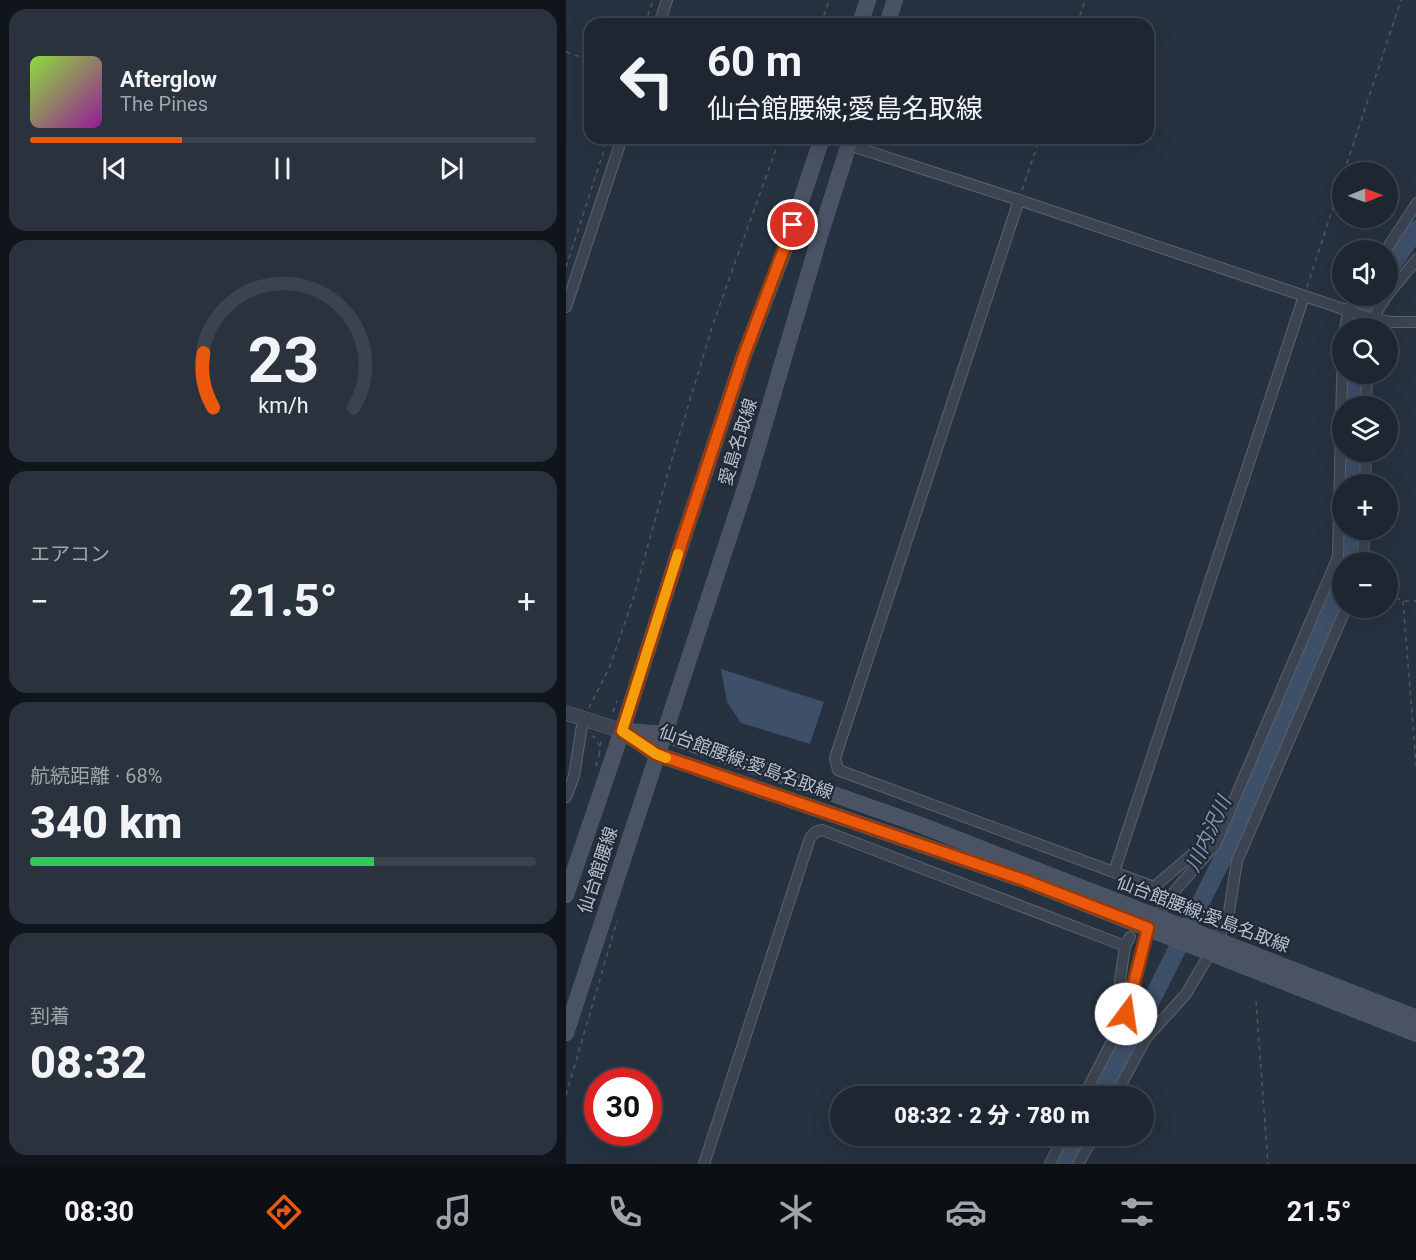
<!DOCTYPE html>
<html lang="ja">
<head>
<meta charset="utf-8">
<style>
	body { margin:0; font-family:Roboto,"Noto Sans JP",sans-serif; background:#2a323d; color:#f1f3f6; height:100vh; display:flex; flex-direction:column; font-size:22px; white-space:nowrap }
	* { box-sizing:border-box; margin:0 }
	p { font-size:20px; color:#a0a5ab }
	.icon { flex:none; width:33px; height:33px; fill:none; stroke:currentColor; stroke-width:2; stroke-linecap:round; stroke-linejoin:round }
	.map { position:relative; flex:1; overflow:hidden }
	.details { display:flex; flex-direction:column; gap:9px; padding:9px; background:#10151b; width:566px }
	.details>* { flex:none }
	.hud { position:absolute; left:18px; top:18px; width:570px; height:126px; border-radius:18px; box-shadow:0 6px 24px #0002,0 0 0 2px #3b434d; background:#1d2631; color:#f1f3f6; overflow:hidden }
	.needle { width:39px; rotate:89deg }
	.controls { position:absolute; left:766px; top:162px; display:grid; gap:12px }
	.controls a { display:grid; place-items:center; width:66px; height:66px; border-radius:50%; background:#1d2631; box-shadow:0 6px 24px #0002,0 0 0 2px #3b434d; font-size:30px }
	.speed { position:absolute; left:18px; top:1068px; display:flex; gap:12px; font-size:30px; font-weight:700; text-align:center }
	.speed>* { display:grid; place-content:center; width:78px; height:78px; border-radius:50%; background:#1d2631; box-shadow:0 6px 24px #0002,0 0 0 2px #3b434d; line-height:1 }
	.speed .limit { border:9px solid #d22; background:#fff; color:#111 }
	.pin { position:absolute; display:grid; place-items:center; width:51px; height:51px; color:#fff; margin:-26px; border:3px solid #fff; border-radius:50%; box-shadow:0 2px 6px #0007 }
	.me { position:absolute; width:66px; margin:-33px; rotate:14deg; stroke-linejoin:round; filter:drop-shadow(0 0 4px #0008) }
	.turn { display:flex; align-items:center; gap:21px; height:126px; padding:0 24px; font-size:27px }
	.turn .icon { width:78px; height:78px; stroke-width:2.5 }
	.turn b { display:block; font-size:42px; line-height:51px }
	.big { font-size:45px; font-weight:800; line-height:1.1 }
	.details .card { flex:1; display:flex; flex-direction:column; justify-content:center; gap:9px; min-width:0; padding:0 21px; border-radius:18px; background:#2a323d }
	.details .dial { align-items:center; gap:0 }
	.dial svg { height:156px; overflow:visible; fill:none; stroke:#3b434d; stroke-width:7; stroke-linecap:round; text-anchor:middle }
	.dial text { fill:#f1f3f6; stroke:none }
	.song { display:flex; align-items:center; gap:18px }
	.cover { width:72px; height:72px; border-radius:9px; background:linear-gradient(135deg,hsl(90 70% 55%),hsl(300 70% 35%)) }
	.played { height:6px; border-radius:3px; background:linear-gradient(90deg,#ea580c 30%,#3b434d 30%) }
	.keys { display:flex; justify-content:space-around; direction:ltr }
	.heat { display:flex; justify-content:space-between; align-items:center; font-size:33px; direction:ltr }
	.charge { height:9px; border-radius:4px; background:linear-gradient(90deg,#34c759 68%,#3b434d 0) }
	.trip { position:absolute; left:264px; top:1086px; width:324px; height:60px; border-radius:30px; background:#1d2631; box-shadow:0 6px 24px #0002,0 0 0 2px #3b434d; font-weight:800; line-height:60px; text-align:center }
	.tab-bar { display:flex; height:96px; justify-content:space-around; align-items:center; background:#0c0f14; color:#a0a5ab }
	.tab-bar .icon { width:42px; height:42px }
	.tab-bar .active { color:#ea580c }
	.tab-bar b { font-size:27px; color:#f1f3f6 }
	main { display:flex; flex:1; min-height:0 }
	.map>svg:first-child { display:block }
	.water { fill:#3d4f69 }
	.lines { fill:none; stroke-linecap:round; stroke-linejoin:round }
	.river { stroke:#3d4f69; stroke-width:18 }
	.minor-tunnel { stroke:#3d4756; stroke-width:10; stroke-dasharray:10 5; stroke-linecap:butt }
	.minor-casing { stroke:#59626e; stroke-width:12 }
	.tertiary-casing { stroke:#59626e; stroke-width:15 }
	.secondary-casing { stroke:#59626e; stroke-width:16 }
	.path { stroke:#475b5e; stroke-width:1.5; stroke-dasharray:4.5 4.5; stroke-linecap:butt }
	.minor { stroke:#3b4450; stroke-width:10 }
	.tertiary { stroke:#3b4450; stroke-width:14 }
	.secondary { stroke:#495363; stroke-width:15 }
	.route-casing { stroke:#983908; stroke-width:15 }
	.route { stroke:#ea580c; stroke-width:10 }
	.slow { stroke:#f59e0b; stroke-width:10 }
	.labels { text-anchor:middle; stroke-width:4.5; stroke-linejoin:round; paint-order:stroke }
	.street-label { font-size:18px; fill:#b8bfcb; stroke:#202936 }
	.water-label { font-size:20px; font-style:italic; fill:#8095b1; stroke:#202936 }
</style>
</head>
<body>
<main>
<section class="details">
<div class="card">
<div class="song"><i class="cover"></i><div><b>Afterglow</b><p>The Pines</p></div></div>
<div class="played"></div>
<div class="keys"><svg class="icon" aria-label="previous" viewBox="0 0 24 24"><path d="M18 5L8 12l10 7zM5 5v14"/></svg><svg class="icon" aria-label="pause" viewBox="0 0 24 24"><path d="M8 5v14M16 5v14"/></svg><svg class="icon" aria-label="next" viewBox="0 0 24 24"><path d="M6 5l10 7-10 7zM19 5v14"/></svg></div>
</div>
<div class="card dial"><svg viewBox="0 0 100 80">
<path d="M14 69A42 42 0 1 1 86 69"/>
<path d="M14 69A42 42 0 0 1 9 41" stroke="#ea580c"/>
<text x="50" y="56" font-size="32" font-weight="700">23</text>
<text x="50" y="72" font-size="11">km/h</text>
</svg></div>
<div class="card"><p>エアコン</p>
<div class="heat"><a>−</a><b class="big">21.5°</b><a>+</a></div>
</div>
<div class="card"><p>航続距離 · 68%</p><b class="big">340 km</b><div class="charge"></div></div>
<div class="card"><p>到着</p><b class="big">08:32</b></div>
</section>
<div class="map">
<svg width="851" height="1164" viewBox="0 0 851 1164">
	<rect width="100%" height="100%" fill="#273241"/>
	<path class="water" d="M 155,669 L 258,702 L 244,744 L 175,723 L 161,702 Z"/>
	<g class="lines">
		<g class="river">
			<path d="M 822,271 L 851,229"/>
			<path d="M 790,328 L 790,323 L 806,296"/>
			<path d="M 788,374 L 788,406"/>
			<path d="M 786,484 L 787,452"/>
			<path d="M 783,562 L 785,530"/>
			<path d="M 535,1096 L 563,1037 L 579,1013 L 664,844 L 777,583"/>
			<path d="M 499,1164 L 515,1136"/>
		</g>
		<path class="minor-tunnel" d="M 261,138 L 289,147"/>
		<defs>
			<g id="minor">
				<path d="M 93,24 L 101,0"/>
				<path d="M 292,148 L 453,200 L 807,319 L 826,322 L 851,322"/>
				<path d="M 453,200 L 269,758 L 272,770 L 588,887"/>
				<path d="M 820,250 L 851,203"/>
				<path d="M 0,307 L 56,138"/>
				<path d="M 779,328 L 783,309 L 790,296"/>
				<path d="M 805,328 C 810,303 835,280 851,259"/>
				<path d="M 800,406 L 801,374"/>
				<path d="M 799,484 L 800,452"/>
				<path d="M 797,562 L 798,530"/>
				<path d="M 0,797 L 8,776 L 17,719"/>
				<path d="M 548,872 L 738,296"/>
				<path d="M 585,896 L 588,887 L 630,851 L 635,844 L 649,845"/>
				<path d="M 593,917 L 598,903 L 649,845 L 772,557 L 777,337"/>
				<path d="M 651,941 L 662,918 L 671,861 L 780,608"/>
				<path d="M 560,1014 L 550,1009 L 559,946 L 564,937"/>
				<path d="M 518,1096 L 560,1014 L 582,928"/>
				<path d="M 549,1096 L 580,1038 L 620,994 L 644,953"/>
				<path d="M 138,1164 L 244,838 L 249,832 L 256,830 L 559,946"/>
				<path d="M 484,1164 L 498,1136"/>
				<path d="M 512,1164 L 528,1136"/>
			</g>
			<path id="tertiary" d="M 0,713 L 56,731"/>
			<g id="secondary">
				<path d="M 294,24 L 302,0"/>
				<path d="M 321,24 L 329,0"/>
				<path d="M 56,731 L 90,754 L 458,880 L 851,1034"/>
				<path d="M 59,731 L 97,734 L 352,824 L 851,1018"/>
				<path d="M 0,895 L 56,731 L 116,542 L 177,358 L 220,246 L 256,138"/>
				<path d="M 0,1033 L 183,476 L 255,232 L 285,138"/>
			</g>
		</defs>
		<use href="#minor" class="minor-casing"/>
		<use href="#tertiary" class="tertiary-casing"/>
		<use href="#secondary" class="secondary-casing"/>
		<g class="path">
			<path d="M 79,24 L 87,0"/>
			<path d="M 255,24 L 263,0"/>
			<path d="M 511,24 L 519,0"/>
			<path d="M 0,52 L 24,60"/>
			<path d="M 778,172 L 835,0"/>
			<path d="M 456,190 L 474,138"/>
			<path d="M 0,267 L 42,138"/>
			<path d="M 741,287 L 777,177"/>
			<path d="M 822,594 L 837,601 L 851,601"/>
			<path d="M 837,601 L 851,776"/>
			<path d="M 23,708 L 44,666 L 67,599 L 105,462 L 148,321 L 214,138"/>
			<path d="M 47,712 L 51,701"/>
			<path d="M 26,736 L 29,737 L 34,747"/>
			<path d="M 33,755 L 35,741"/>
			<path d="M 30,766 L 33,755"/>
			<path d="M 690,1001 L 702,1164"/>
			<path d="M 0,1095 L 51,921"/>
		</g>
		<use href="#minor" class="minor"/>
		<use href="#tertiary" class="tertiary"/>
		<use href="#secondary" class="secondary"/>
	</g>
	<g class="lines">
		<defs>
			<path id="route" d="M 227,225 L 177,358 L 116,542 L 56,731 L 90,754 L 458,880 L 582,928 L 560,1014"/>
		</defs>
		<use href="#route" class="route-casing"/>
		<use href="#route" class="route"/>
		<path class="slow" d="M 100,758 L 90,754 L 56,731 L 112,554"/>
	</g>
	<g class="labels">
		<g class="street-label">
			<text transform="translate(172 442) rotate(-73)" y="6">愛島名取線</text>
			<text transform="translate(180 762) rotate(20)" y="6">仙台館腰線;愛島名取線</text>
			<text transform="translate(32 870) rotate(-72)" y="6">仙台館腰線</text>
			<text transform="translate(637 914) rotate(21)" y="6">仙台館腰線;愛島名取線</text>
		</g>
		<g class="water-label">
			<text transform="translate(642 834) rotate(-65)" y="7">川内沢川</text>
		</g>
	</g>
</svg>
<div class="controls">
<a><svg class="needle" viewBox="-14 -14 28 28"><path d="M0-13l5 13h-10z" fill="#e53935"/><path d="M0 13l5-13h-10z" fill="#a0a5ab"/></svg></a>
<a><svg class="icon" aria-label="sound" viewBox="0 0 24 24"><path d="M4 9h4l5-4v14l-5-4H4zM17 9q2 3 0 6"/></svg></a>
<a><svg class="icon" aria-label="search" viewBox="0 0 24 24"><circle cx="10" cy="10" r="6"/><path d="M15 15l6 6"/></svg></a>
<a><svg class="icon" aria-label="layers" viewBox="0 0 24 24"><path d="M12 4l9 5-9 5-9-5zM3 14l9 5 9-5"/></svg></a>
<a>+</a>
<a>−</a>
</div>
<div class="speed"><div class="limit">30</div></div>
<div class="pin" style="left:227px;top:225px;background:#d93025"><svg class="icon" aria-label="arrive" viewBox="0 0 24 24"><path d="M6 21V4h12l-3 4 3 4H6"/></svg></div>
<svg class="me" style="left:560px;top:1014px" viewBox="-20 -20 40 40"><circle r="19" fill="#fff"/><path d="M0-13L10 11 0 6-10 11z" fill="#ea580c"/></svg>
<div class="trip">08:32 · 2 分 · 780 m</div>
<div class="hud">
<div class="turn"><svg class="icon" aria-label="left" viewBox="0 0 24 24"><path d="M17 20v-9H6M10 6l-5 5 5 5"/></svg><div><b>60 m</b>仙台館腰線;愛島名取線</div></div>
</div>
</div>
</main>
<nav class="tab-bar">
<b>08:30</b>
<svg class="icon active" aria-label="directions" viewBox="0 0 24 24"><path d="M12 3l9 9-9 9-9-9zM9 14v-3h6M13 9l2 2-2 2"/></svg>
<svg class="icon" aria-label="music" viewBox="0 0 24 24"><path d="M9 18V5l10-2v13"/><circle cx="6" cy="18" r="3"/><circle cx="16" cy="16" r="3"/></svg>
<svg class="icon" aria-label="phone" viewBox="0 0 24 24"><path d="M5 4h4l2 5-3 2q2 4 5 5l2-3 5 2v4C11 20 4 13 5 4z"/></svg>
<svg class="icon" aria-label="climate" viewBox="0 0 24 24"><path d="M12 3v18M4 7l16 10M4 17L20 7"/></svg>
<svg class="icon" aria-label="car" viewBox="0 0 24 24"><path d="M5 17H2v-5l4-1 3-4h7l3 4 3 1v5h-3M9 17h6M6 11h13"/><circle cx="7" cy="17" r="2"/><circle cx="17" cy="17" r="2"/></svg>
<svg class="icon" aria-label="filters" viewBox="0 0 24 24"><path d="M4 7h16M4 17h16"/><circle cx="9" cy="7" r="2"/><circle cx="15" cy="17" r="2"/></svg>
<b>21.5°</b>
</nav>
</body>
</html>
